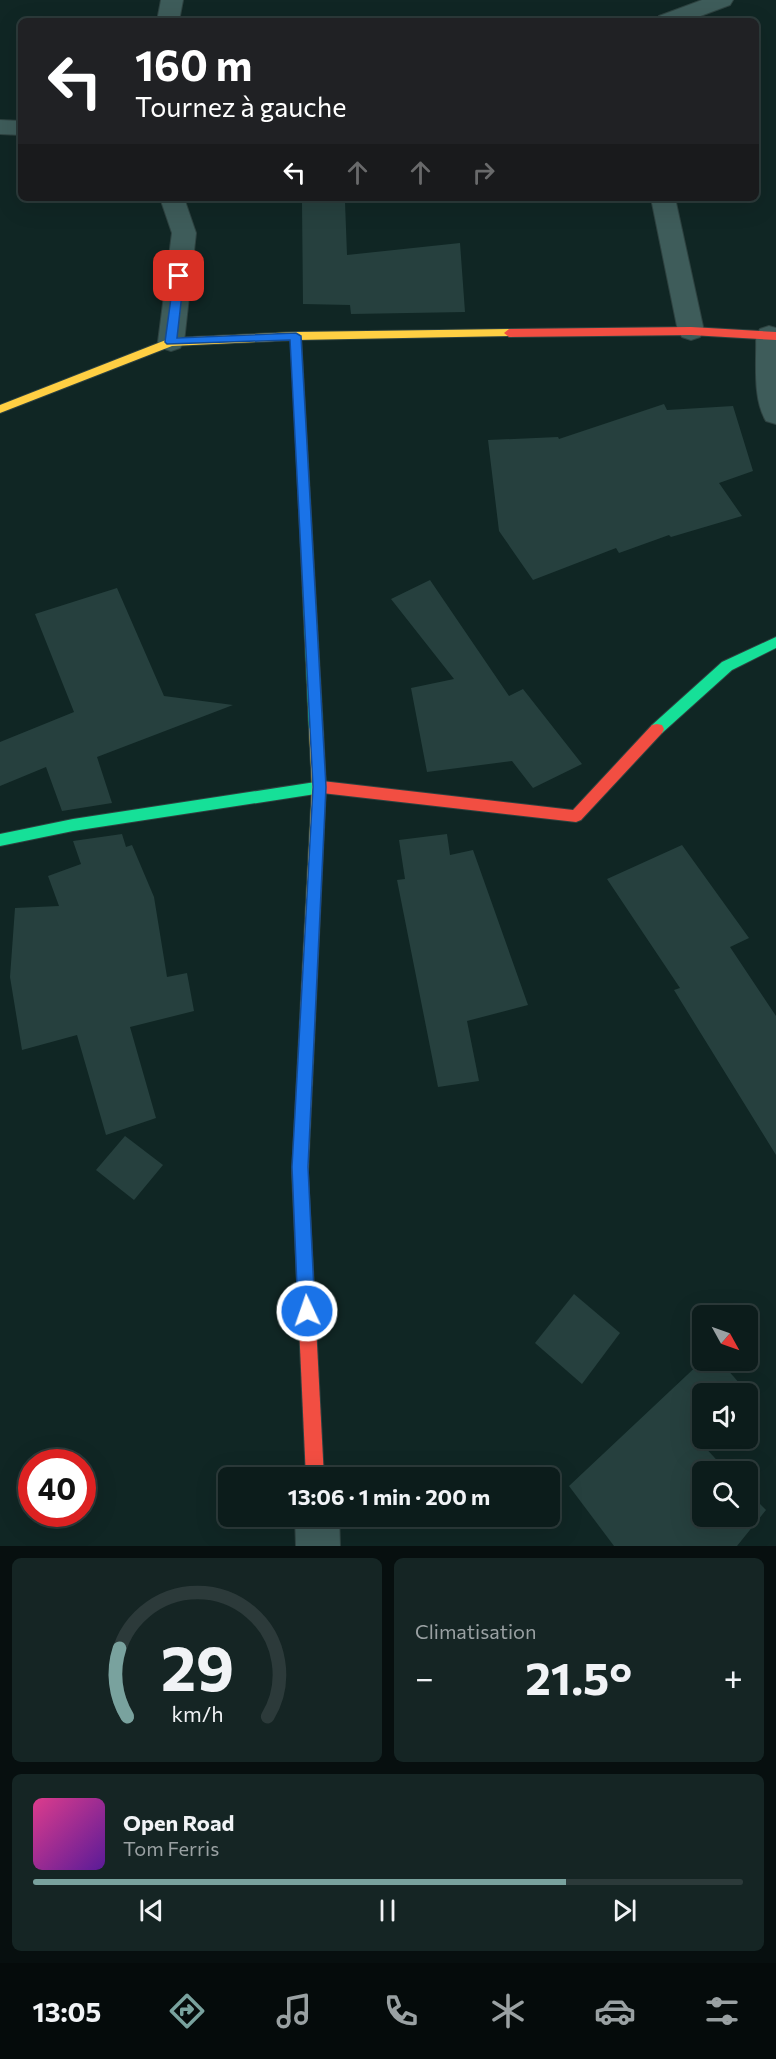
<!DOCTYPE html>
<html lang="fr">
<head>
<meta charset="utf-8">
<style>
	body { margin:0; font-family:Commissioner,sans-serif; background:#152524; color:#f1f3f6; height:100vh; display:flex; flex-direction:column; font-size:22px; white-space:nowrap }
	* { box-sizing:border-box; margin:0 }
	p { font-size:20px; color:#9aa1a3 }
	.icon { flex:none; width:33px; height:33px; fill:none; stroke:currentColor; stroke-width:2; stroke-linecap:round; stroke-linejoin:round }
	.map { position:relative; height:1546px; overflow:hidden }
	.sheet { display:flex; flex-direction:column; gap:12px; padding:12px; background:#070f0f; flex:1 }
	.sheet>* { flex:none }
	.hud { position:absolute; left:18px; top:18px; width:741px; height:183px; border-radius:9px; box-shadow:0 6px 24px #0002,0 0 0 2px #2c3a3a; background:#202124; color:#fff; overflow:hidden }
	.needle { width:39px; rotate:130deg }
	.fabs { position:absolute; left:692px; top:1305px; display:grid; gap:12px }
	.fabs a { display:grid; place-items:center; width:66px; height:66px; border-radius:9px; background:#0c1c1b; box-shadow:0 6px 24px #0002,0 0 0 2px #2c3a3a; font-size:30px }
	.speed { position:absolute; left:18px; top:1449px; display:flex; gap:12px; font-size:30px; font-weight:700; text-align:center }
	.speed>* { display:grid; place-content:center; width:78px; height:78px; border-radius:50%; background:#0c1c1b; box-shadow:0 6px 24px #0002,0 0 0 2px #2c3a3a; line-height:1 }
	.speed .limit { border:9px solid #d22; background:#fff; color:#111 }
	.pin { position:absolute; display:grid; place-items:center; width:51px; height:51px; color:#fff; margin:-26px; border-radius:12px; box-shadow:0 3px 9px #0006 }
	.me { position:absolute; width:66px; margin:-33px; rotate:357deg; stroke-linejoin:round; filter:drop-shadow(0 0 4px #0008) }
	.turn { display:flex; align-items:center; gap:21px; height:126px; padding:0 18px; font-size:27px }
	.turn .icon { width:78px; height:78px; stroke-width:2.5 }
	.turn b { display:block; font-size:42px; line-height:51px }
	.lanes { display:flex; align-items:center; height:57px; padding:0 18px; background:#0003; justify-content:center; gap:30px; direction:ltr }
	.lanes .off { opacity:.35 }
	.big { font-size:45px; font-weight:700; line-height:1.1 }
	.sheet .tile { flex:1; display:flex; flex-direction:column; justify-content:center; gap:9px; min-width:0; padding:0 21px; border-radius:9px; background:#152524 }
	.sheet .dial { align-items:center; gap:0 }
	.dial svg { height:156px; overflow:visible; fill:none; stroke:#2c3a3a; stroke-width:7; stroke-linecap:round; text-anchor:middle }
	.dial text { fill:#f1f3f6; stroke:none }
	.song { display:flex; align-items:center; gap:18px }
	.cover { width:72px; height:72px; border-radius:9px; background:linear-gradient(135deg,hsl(330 70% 55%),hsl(270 70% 35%)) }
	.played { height:6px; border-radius:3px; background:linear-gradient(90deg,#79a29e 75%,#2c3a3a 75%) }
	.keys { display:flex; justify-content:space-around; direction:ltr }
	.heat { display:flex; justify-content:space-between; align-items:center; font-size:33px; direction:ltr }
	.sheet .tiles { flex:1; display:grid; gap:12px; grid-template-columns:1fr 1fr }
	.tile:last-child { grid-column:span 2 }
	.trip { position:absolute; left:218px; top:1467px; width:342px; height:60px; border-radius:9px; background:#0c1c1b; box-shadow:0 6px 24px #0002,0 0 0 2px #2c3a3a; font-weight:700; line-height:60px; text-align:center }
	.tab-bar { display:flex; height:96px; justify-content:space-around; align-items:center; background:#050b0b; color:#9aa1a3 }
	.tab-bar .icon { width:42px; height:42px }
	.tab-bar .active { color:#79a29e }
	.tab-bar b { font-size:27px; color:#f1f3f6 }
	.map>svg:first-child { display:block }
	.building { fill:#26403e }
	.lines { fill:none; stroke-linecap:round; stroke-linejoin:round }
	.street-casing { stroke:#2e4240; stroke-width:2 }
	.fast-casing { stroke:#2e4240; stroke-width:2 }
	.slow-casing { stroke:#2e4240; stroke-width:2 }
	.jam-casing { stroke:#2e4240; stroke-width:2 }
	.street { fill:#3e5c5a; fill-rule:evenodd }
	.fast { fill:#16e098; fill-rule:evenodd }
	.slow { fill:#ffcf43; fill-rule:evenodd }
	.jam { fill:#f24e42; fill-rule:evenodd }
	.route { fill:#1a73e8; stroke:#114b97; stroke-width:1.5 }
</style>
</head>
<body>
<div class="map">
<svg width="776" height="1546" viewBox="0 0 776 1546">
	<rect width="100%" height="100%" fill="#102624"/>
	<g class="building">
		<path d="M 345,202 L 347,255 L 460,243 L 465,312 L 351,314 L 350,305 L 303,304 L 302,203 Z"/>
		<path d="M 664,404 L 667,410 L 733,406 L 753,471 L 719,483 L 742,516 L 671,537 L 669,535 L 619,553 L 616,548 L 533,580 L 499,531 L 488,440 L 558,437 L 559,439 Z"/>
		<path d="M 430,580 L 509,696 L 523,689 L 582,764 L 533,788 L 512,761 L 427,772 L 411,688 L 454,679 L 391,599 Z"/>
		<path d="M 117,588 L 164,696 L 233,705 L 97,757 L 112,803 L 62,811 L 46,767 L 0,786 L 0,742 L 74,712 L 35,614 Z"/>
		<path d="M 122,834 L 126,847 L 132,845 L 154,897 L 167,977 L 187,973 L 194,1011 L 130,1027 L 156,1118 L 106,1135 L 77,1035 L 22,1050 L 10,977 L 15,908 L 59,906 L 48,876 L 81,864 L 73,841 Z"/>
		<path d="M 447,834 L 450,855 L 473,850 L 528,1005 L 467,1021 L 479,1081 L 438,1087 L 397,880 L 405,879 L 399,840 Z"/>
		<path d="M 682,845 L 749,938 L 730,947 L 776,1016 L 776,1155 L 674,990 L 680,988 L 607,879 Z"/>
		<path d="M 125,1136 L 163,1165 L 134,1200 L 96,1170 Z"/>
		<path d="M 574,1294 L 620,1333 L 582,1384 L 535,1343 Z"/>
		<path d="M 703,1360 L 719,1360 L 748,1393 L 702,1394 L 702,1438 L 699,1441 L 728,1472 L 702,1472 L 702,1516 L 747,1516 L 747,1491 L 766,1510 L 737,1546 L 614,1546 L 569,1486 Z"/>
	</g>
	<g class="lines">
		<defs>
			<g id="street">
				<path d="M 161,0 L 183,0 L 179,21 L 157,21 Z"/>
				<path d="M 702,0 L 733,0 L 730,5 L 687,21 L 656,21 L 659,16 Z"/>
				<path d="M 0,120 L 21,121 L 21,135 L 0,134 Z"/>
				<path d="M 160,198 L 184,198 L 196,233 L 184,342 L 180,348 L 171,351 L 162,348 L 158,342 L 172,233 Z"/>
				<path d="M 651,198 L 675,198 L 704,331 L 700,337 L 691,340 L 682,337 L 678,331 Z"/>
				<path d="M 769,326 L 776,328 L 776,424 L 766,421 C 752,398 757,361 756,335 L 760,329 Z"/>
				<path d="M 295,1516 L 339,1516 L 340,1546 L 296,1546 Z"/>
			</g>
			<g id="fast">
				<path d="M 296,332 L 301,336 L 323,729 L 321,733 L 311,733 L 309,729 L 291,336 Z"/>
				<path d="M 776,637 L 776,648 L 732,670 L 662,733 L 652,733 L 650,729 L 652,725 L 722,662 Z"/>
				<path d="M 322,781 L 327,783 L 329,787 L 327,791 L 322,793 L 73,831 L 0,846 L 0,834 L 73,819 Z"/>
			</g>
			<g id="slow">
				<path d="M 509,329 L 513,330 L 513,336 L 296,340 L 172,346 L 0,413 L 0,405 L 171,338 L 296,332 Z"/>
				<path d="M 316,724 L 321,725 L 323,729 L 326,787 L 308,1173 L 306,1179 L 300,1181 L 294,1179 L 292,1173 L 312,787 L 309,729 L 311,725 Z"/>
			</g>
			<g id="jam">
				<path d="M 691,327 L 776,332 L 776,340 L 691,335 L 509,337 L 504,333 L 509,329 Z"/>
				<path d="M 657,724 L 662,725 L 664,729 L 662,733 L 581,820 L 576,822 L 322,793 L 317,791 L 315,787 L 317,783 L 322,781 L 573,810 L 652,725 Z"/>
				<path d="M 300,1165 L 306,1167 L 308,1173 L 324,1478 L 306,1478 L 292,1173 L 294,1167 Z"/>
			</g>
		</defs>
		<use href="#street" class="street-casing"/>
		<use href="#fast" class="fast-casing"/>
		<use href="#slow" class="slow-casing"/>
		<use href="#jam" class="jam-casing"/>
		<use href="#street" class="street"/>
		<use href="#fast" class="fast"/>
		<use href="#slow" class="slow"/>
		<use href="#jam" class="jam"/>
	</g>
	<path class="route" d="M 179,273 L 184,276 L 177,338 L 296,333 L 301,336 L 326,787 L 308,1167 L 315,1311 L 313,1317 L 307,1319 L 301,1317 L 298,1311 L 292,1167 L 313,787 L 290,340 L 167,344 L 165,342 L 174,276 Z"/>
</svg>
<div class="fabs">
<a><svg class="needle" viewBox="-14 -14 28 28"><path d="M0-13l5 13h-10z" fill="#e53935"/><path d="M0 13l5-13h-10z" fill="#9aa1a3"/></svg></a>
<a><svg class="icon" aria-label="sound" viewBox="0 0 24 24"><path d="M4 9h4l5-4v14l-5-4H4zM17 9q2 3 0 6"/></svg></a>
<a><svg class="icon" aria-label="search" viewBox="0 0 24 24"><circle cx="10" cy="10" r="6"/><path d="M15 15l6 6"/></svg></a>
</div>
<div class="speed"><div class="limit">40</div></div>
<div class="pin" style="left:179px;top:276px;background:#d93025"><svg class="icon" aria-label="arrive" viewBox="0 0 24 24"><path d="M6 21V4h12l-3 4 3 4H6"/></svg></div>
<svg class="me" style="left:307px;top:1311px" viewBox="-20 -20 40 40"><circle r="17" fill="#1a73e8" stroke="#fff" stroke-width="3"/><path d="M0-11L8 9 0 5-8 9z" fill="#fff"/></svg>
<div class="trip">13:06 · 1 min · 200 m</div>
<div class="hud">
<div class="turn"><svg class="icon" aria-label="left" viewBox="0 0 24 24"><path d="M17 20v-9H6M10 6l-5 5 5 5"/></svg><div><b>160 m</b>Tournez à gauche</div></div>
<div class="lanes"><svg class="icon" aria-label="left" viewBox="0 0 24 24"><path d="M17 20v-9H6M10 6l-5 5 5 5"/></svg><svg class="icon off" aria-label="ahead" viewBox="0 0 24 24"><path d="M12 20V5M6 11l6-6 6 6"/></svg><svg class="icon off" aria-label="ahead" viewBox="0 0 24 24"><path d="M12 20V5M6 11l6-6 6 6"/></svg><svg class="icon off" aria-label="right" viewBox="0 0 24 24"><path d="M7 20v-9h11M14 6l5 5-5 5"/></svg></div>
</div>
</div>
<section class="sheet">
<div class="tiles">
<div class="tile dial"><svg viewBox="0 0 100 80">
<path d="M14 69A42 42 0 1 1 86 69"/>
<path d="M14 69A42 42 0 0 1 10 34" stroke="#79a29e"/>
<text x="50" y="56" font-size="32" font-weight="700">29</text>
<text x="50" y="72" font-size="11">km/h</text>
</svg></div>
<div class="tile"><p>Climatisation</p>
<div class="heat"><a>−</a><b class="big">21.5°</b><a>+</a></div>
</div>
<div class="tile">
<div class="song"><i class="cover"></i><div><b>Open Road</b><p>Tom Ferris</p></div></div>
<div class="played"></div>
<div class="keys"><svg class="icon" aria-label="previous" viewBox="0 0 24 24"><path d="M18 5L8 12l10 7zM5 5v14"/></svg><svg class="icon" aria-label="pause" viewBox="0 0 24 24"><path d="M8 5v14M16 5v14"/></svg><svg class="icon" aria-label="next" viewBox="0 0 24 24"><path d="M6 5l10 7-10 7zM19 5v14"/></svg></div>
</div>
</div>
</section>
<nav class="tab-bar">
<b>13:05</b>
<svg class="icon active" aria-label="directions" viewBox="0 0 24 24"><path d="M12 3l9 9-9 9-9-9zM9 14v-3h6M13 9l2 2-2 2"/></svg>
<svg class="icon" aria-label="music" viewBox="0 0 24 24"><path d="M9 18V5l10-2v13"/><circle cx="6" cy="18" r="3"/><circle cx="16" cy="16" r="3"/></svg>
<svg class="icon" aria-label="phone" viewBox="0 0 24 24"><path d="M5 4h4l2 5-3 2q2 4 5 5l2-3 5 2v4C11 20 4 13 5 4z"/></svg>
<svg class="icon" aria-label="climate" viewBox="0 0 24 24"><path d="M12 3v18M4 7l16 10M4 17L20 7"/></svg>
<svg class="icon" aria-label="car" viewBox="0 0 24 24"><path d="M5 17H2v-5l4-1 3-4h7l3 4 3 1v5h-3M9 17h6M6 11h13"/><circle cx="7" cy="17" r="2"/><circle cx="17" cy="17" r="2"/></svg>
<svg class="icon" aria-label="filters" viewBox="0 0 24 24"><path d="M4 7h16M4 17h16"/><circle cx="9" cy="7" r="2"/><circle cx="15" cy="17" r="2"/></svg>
</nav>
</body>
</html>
